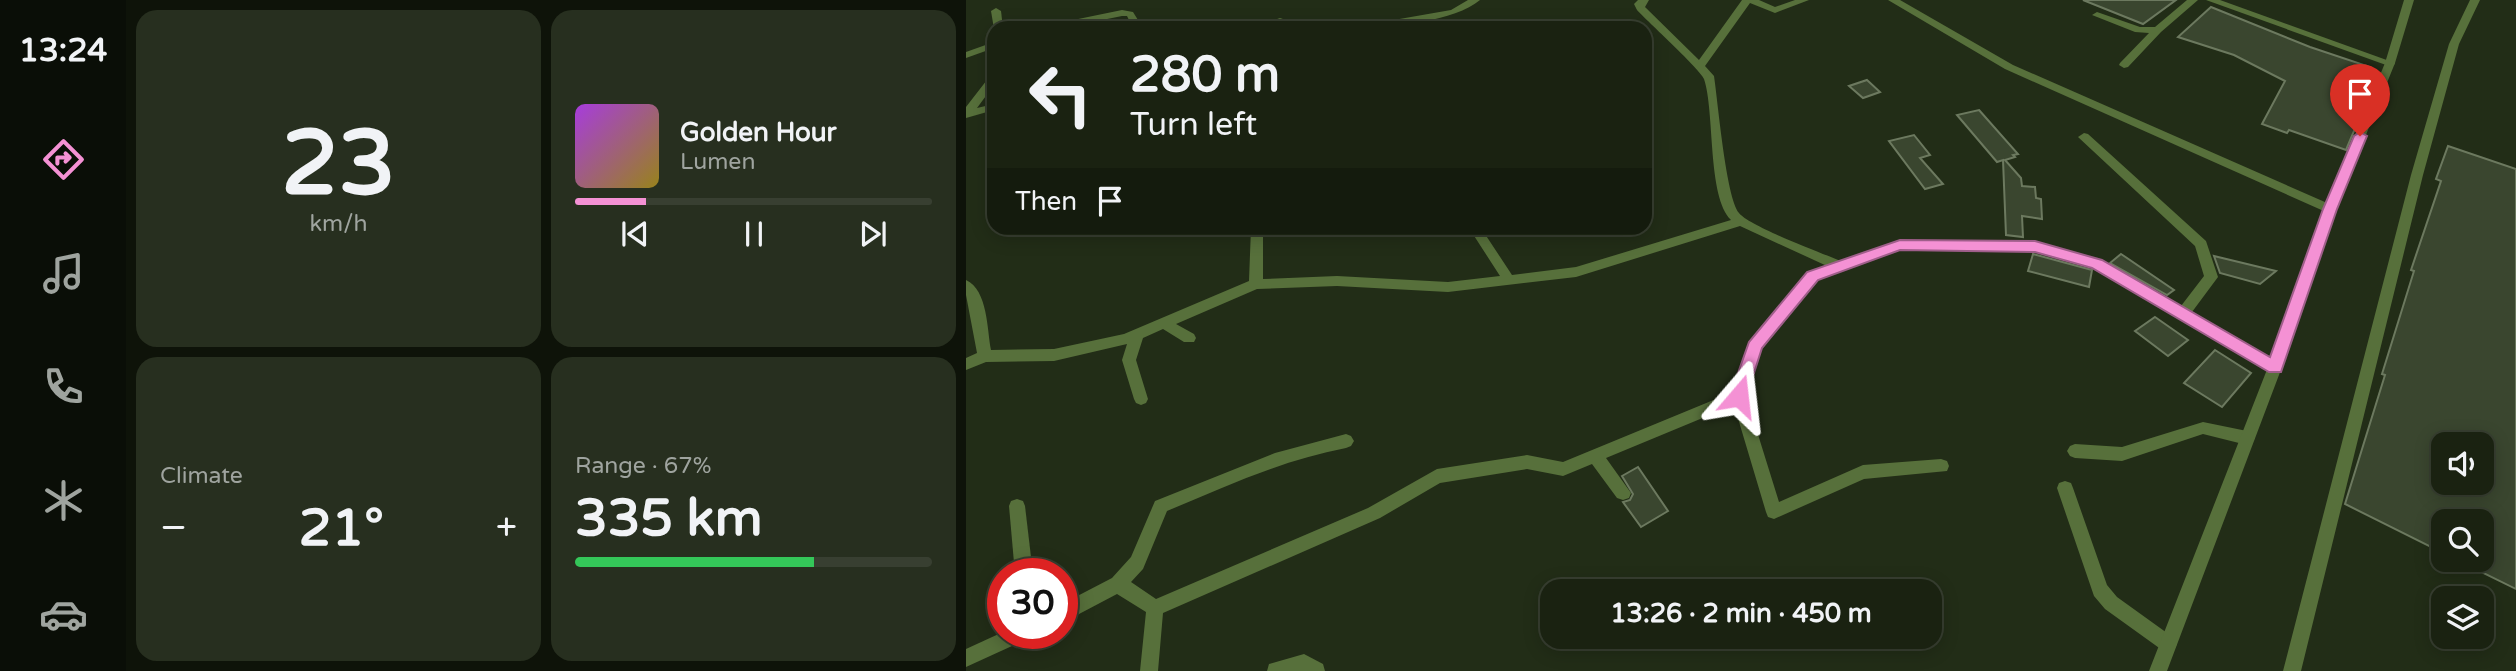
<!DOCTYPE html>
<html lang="en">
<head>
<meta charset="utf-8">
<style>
	body { margin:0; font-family:"Varela Round",sans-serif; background:#272f1f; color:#f1f3f6; height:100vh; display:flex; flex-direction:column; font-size:26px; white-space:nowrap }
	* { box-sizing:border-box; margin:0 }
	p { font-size:23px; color:#9fa49f }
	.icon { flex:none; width:38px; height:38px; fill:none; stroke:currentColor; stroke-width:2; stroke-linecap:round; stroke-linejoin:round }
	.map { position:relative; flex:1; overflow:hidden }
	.drawer { display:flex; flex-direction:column; gap:10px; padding:10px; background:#0e1309; width:840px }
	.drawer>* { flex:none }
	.hud { position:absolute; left:21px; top:21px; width:665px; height:214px; border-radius:21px; box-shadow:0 4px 18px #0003,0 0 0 2px #383f31; background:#1a2211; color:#f1f3f6; overflow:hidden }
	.fabs { position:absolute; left:1465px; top:432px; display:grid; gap:14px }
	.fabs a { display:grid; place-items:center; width:63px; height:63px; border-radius:14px; background:#1a2211; box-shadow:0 4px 18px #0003,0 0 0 2px #383f31; font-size:35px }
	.speed { position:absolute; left:21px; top:558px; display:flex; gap:14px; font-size:35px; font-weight:700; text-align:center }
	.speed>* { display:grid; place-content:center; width:91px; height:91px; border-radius:50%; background:#1a2211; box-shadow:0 4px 18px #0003,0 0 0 2px #383f31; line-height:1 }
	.speed .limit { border:10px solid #d22; background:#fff; color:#111 }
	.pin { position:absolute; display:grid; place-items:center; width:60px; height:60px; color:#fff; margin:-72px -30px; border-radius:50% 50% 50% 0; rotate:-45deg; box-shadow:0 0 7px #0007 }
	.pin .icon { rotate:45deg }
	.me { position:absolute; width:77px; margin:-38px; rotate:17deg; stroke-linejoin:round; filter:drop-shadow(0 0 5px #0008) }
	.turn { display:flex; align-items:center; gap:24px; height:147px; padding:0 28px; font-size:32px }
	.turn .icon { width:91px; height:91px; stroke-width:2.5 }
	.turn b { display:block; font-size:49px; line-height:60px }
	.then { display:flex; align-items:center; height:66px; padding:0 28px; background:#0003; gap:14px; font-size:26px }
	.big { font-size:52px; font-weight:700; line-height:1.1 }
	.drawer .tile { flex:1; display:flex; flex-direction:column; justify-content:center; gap:10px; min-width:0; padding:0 24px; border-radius:21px; background:#272f1f }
	.drawer .dial { align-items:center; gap:0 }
	.dial b { font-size:91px; line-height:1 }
	.song { display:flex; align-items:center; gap:21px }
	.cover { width:84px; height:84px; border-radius:10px; background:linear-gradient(135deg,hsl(280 70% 55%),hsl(50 70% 35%)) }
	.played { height:7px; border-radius:4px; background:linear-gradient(90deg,#f491d4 20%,#383f31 20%) }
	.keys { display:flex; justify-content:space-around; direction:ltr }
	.heat { display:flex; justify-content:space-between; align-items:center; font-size:38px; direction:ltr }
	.charge { height:10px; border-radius:5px; background:linear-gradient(90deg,#34c759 67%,#383f31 0) }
	.drawer .tiles { flex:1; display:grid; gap:10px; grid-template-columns:repeat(2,1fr) }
	.trip { position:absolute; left:574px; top:579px; width:402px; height:70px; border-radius:21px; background:#1a2211; box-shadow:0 4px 18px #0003,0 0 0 2px #383f31; font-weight:700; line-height:70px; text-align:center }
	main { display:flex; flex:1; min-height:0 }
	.tabs { display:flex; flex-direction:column; width:126px; justify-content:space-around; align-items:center; background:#0a0e07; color:#9fa49f }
	.tabs .icon { width:49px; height:49px }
	.tabs .selected { color:#f491d4 }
	.tabs b { font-size:32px; color:#f1f3f6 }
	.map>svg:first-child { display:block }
	.building { fill:#3a462f; stroke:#6c795f; stroke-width:2; fill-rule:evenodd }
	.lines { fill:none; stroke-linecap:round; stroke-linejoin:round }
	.minor { fill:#57703b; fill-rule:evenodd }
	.tertiary { fill:#57703b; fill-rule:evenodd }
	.route { fill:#f491d4; stroke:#9f5e8a; stroke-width:2 }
</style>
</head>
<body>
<main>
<nav class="tabs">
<b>13:24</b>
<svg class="icon selected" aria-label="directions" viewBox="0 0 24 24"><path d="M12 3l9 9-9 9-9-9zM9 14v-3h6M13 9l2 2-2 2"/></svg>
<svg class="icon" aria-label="music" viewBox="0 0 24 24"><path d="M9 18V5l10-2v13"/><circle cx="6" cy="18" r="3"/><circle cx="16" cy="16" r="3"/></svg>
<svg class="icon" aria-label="phone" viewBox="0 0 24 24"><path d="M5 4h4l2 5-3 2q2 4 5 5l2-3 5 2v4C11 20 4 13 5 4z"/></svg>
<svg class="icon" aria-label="climate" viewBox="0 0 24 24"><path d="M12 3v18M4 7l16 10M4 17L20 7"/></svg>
<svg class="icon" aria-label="car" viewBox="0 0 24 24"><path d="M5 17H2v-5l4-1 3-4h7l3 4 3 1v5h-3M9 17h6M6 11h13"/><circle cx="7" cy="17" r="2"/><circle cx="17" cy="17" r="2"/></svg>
</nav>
<section class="drawer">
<div class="tiles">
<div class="tile dial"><b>23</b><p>km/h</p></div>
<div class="tile">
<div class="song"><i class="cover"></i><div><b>Golden Hour</b><p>Lumen</p></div></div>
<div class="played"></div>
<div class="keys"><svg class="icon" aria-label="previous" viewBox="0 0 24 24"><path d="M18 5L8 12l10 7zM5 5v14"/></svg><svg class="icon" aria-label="pause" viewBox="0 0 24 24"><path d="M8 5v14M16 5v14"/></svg><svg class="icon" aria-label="next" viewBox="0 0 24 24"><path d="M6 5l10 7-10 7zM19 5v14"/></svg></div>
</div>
<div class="tile"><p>Climate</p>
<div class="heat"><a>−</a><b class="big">21°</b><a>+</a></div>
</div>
<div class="tile"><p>Range · 67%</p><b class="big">335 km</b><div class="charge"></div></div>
</div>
</section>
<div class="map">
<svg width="1550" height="671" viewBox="0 0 1550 671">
	<rect width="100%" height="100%" fill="#222d17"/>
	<g class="building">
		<path d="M 1117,0 L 1210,0 L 1177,24 Z"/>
		<path d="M 1245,7 L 1344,47 L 1404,67 L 1385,109 L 1396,112 L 1380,150 L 1323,130 L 1321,133 L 1296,124 L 1319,81 L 1268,55 L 1212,37 Z"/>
		<path d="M 901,80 L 914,92 L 897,98 L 883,86 Z"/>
		<path d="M 1013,110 L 1052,154 L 1047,155 L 1049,157 L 1039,160 L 1055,178 L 1056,186 L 1069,187 L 1070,198 L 1075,199 L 1076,219 L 1056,216 L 1057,237 L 1040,235 L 1037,160 L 1031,162 L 991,115 Z"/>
		<path d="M 948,135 L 964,155 L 954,158 L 977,184 L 959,189 L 923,141 Z"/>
		<path d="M 1482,146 L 1550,169 L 1550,589 L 1491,560 L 1516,560 L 1516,522 L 1477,522 L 1477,553 L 1379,504 L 1419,375 L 1416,374 L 1448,271 L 1445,270 L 1475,181 L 1470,179 ZM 1477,444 L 1516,444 L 1516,483 L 1477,483 Z"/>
		<path d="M 1067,254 L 1126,270 L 1123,287 L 1062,271 Z"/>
		<path d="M 1155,254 L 1208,290 L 1201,295 L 1144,263 Z"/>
		<path d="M 1248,256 L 1310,271 L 1294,284 L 1254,273 Z"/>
		<path d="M 1189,317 L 1222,340 L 1202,356 L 1169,331 Z"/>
		<path d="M 1249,350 L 1285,373 L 1256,407 L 1218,383 Z"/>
		<path d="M 672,467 L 702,511 L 675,527 L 657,502 L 664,500 L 667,494 L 656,476 Z"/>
	</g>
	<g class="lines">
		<g class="minor">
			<path d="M 502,0 L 514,0 C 489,21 426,28 394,28 L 399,25 L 485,10 Z"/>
			<path d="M 672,0 L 683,0 L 679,7 L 733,60 L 776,0 L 793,0 L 809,7 L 829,0 L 843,0 L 809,13 L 784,3 L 739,66 L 748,76 C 752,102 760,197 773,213 C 783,226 855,253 875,261 L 934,240 L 1069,241 L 1136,261 L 1215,306 L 1238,276 L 1229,246 L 1112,137 L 1118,133 L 1122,134 L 1240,241 L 1252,277 L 1226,312 L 1314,363 L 1316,367 L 1314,371 L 1304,371 L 1126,267 L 1069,251 L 935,250 L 851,279 L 794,348 L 780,396 L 813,502 L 897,465 L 975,459 L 981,461 L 983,466 L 981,471 L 898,479 L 808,519 L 802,517 L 800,512 L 768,405 L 640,458 L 665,493 L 663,498 L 657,500 L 651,498 L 626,464 L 597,476 L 561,469 L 474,483 L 414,518 L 197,613 L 192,671 L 174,671 L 180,612 L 151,594 L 96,623 L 96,604 L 146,578 L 165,557 L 189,501 L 309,453 L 380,434 L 385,436 L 388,441 L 385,446 L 380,448 C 317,460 260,486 201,511 L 177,569 L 165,582 L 190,599 L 402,508 L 471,469 L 561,455 L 597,462 L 767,392 L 783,342 L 841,273 L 861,266 L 774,226 L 610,277 L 482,292 L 371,286 L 291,289 L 210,324 L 228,334 L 230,338 L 228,342 L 218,342 L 197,329 L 177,338 L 170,360 L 182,399 L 180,403 L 175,405 L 170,403 L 168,399 L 156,360 L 161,344 L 88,361 L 20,362 L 0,370 L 0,358 L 11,353 L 0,295 L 0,280 C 22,290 21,330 25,350 L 88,349 L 158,334 L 283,281 L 285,228 L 297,228 L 297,279 L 371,276 L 482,282 L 534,276 L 503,228 L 515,228 L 546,275 L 610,267 L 765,220 C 741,196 749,112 738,79 C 735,70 681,21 671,10 L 668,4 Z"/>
			<path d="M 922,0 L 934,0 L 1047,65 L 1368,206 L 1370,209 L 1368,212 L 1360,212 L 1039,69 Z"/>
			<path d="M 1221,0 L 1232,0 L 1195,32 L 1162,67 L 1158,68 L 1153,65 L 1154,63 L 1183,33 L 1169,32 L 1126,15 L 1131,12 L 1174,27 L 1189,27 Z"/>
			<path d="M 1240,0 L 1254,0 L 1429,63 L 1428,65 L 1420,65 Z"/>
			<path d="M 1504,0 L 1514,0 L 1493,44 L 1457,175 L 1335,671 L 1317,671 L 1445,175 L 1483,44 Z"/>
			<path d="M 30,8 L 35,11 L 37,28 L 28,29 L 25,11 Z"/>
			<path d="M 156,10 L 167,12 L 177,28 L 167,28 L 161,16 L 156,16 L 97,28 L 78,28 L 83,25 Z"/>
			<path d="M 314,18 L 317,19 L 324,28 L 314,28 L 312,25 L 301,28 L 286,28 Z"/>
			<path d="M 28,42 L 28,48 L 0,58 L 0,52 Z"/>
			<path d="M 28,75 L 28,85 L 11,108 L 28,104 L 28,110 L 0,118 L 0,107 L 24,76 Z"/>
			<path d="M 1237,422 L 1281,431 L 1286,433 L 1289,438 L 1286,443 L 1281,445 L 1237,434 L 1156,461 L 1109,458 L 1104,456 L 1101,451 L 1104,446 L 1109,444 L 1156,447 Z"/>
			<path d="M 1099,481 L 1105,483 L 1107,488 L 1141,585 L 1151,597 L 1208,638 L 1211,644 L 1208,650 L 1202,653 L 1196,650 L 1139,609 L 1128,596 L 1091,488 L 1093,483 Z"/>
			<path d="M 51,499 L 57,501 L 59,506 L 67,574 L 49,574 L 43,506 L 45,501 Z"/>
			<path d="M 37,632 L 62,634 L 59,640 L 0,667 L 0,649 Z"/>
			<path d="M 338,654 L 357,664 L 359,671 L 301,671 L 303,664 Z"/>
		</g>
		<path class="tertiary" d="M 1438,0 L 1448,0 L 1429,63 L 1370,209 L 1316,367 L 1201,671 L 1183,671 L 1302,367 L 1358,209 L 1419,63 Z"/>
	</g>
	<path class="route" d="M 1394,132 L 1401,136 L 1371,209 L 1315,372 L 1303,372 L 1126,268 L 1069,252 L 934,250 L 852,280 L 796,348 L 779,401 L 767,401 L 764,396 L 783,342 L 841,272 L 934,240 L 1069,241 L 1136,260 L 1304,357 L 1357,209 L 1388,136 Z"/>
</svg>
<div class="fabs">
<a><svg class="icon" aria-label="sound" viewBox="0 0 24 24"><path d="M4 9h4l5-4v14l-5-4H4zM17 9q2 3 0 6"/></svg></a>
<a><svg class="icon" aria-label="search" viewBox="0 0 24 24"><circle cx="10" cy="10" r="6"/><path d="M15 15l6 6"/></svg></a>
<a><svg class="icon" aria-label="layers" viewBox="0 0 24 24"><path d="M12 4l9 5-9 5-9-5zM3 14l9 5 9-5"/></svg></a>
</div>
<div class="speed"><div class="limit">30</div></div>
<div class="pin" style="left:1394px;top:136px;background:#d93025"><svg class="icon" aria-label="arrive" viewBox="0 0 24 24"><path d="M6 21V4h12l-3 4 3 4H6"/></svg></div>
<svg class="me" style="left:773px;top:396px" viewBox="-20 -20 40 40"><path d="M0-17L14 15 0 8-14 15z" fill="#f491d4" stroke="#fff" stroke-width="4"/></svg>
<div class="trip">13:26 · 2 min · 450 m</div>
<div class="hud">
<div class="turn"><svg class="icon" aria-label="left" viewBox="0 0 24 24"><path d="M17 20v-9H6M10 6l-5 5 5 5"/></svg><div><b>280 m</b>Turn left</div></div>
<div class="then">Then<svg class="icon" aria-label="arrive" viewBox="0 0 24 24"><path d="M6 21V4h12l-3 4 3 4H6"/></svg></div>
</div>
</div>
</main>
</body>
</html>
